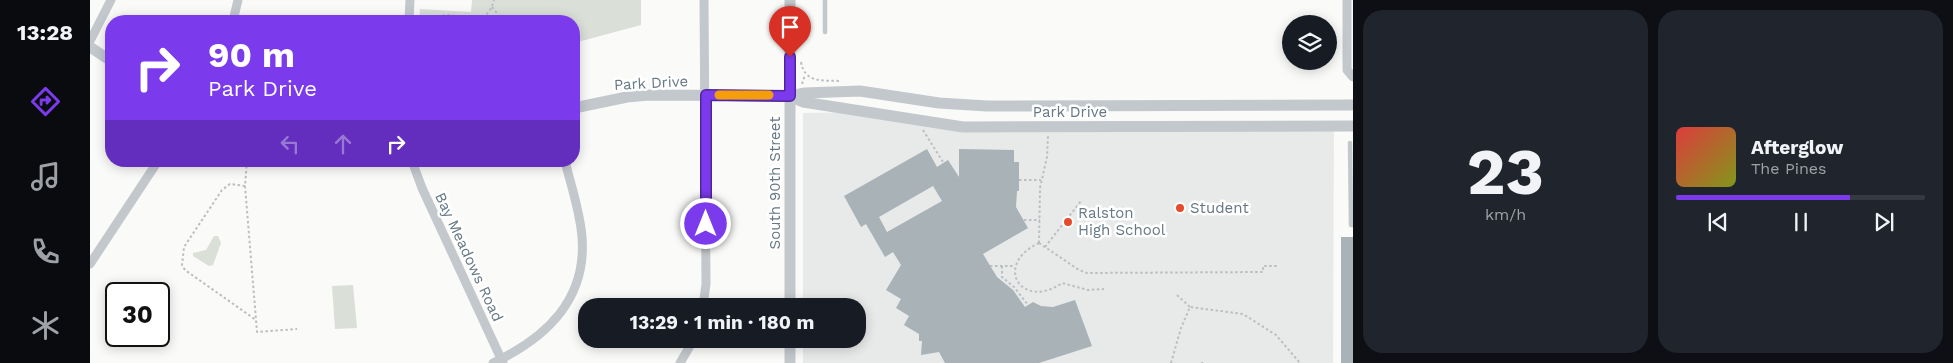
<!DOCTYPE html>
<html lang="en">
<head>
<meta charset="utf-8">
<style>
	body { margin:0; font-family:"Work Sans",sans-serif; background:#20242c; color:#f1f3f6; height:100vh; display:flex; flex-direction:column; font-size:19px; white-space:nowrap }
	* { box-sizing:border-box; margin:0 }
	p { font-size:16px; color:#9ea1a6 }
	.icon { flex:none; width:28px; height:28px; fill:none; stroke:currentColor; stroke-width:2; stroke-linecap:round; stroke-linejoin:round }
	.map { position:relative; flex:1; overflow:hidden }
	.sheet { display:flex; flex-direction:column; gap:10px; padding:10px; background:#0d0f14; width:600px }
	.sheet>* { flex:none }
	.hud { position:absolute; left:15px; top:15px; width:475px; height:152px; border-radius:20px; box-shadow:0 2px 12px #0003; background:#7c3aed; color:#fff; overflow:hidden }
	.buttons { position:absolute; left:1192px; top:15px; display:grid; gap:10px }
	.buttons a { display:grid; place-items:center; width:55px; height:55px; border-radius:50%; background:#171b24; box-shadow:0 2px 12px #0003; font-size:25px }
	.speed { position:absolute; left:15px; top:282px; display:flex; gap:10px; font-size:25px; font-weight:700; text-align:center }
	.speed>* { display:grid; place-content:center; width:65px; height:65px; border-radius:50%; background:#171b24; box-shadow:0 2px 12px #0003; line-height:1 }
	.speed .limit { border:2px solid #111; border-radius:8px; background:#fff; color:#111 }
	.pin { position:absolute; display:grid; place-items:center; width:42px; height:42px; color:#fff; margin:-51px -21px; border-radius:50% 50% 50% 0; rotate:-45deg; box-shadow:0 0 5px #0007 }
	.pin .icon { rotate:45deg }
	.me { position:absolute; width:55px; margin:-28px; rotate:0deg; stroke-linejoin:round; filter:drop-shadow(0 0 4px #0008) }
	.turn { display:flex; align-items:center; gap:18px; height:105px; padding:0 20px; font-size:22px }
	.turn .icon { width:65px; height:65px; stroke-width:2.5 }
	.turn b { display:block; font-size:35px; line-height:42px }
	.lanes { display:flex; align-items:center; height:48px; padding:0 20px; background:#0003; justify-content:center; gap:25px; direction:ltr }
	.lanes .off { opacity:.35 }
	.sheet .widget { flex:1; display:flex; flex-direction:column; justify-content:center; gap:8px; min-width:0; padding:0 18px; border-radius:20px; background:#20242c }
	.sheet .dial { align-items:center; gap:0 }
	.dial b { font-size:65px; line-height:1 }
	.song { display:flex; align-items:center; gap:15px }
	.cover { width:60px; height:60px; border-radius:8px; background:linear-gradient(135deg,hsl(0 70% 55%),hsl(70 70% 35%)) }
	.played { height:5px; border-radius:2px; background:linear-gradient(90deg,#7c3aed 70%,#363941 70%) }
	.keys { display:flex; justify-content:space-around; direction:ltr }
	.sheet .tiles { flex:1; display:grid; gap:10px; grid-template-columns:repeat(2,1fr) }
	.trip { position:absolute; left:488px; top:298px; width:288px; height:50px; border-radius:20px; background:#171b24; box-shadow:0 2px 12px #0003; font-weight:700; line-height:50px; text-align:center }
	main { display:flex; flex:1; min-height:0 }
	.tabs { display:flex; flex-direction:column; width:90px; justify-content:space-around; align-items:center; background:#090b0e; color:#9ea1a6 }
	.tabs .icon { width:35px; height:35px }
	.tabs .current { color:#7c3aed }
	.tabs b { font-size:22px; color:#f1f3f6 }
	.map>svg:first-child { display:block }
	.built { fill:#e8eae9 }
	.green { fill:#dadfd7 }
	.building { fill:#a8b2b7; fill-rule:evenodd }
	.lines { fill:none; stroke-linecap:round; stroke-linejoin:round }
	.path { stroke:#bbbfc2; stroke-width:2; stroke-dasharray:2.5 2.5; stroke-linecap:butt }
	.service { stroke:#c3c8cc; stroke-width:4.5 }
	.minor { stroke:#c3c8cc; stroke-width:9 }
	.tertiary { stroke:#c3c8cc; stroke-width:11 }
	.route-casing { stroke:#51269a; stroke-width:12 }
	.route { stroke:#7c3aed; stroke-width:9 }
	.slow { stroke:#f59e0b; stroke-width:9 }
	.poi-dot { fill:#e6492c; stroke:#fff; stroke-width:2 }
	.labels { text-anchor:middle; stroke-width:5; stroke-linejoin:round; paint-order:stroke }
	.street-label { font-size:15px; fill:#657883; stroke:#fff }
	.poi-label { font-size:15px; fill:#657883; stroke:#fff; text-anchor:start }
</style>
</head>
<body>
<main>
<nav class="tabs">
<b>13:28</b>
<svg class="icon current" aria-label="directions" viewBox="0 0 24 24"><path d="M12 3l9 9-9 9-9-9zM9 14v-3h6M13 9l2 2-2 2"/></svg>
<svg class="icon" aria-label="music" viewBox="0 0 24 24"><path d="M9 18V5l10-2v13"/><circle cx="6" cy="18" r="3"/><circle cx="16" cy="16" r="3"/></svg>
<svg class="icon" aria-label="phone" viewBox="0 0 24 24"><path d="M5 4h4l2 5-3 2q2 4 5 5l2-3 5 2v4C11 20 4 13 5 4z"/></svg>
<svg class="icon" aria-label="climate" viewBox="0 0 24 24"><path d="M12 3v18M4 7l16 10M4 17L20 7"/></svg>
</nav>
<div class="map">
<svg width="1263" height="363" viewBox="0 0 1263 363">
	<rect width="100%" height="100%" fill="#fafaf8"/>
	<path class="built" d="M 779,112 L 873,127 L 1244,126 L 1243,363 L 713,363 L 713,339 L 766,339 L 766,306 L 713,306 L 713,113 Z"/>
	<g class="green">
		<path d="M 382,0 L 551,0 L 551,25 L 484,43 L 484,21 L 329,21 L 330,9 L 381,12 Z"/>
		<path d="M 124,236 L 128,236 L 131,243 L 123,265 L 119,266 L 103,256 L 103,253 L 116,250 Z"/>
		<path d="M 263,285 L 267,328 L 245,329 L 242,286 Z"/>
	</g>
	<g class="building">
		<path d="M 837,149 L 847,167 L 858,160 L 869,177 L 869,149 L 924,150 L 924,162 L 929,162 L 929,191 L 927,191 L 926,207 L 938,228 L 893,254 L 907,277 L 923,290 L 935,307 L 943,302 L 951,306 L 963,307 L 985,300 L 1002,346 L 949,363 L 855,363 L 849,352 L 831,355 L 832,341 L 829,341 L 829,334 L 814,325 L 819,316 L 806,308 L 811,299 L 796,290 L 811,265 L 803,252 L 795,257 L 776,224 L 771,227 L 754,196 ZM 843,186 L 852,201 L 797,232 L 789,217 Z"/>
		<rect x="1251" y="237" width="12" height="126"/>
	</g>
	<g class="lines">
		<g class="path">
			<path d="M 402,7 L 413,21"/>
			<path d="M 328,20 C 339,21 348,15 358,15 C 377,15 397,28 404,0"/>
			<path d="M 711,62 C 715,84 733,80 751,81"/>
			<path d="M 712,84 L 715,75"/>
			<path d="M 833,130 L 853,162"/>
			<path d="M 157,161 L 155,186 L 167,332 L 207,329"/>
			<path d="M 929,180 L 951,180"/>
			<path d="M 155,186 L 140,184 L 132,190 L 94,247 L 92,265 L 95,270 L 166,320"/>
			<path d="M 934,220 L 950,220"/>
			<path d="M 949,243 L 989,270 L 997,273 L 1173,272 L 1173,266 L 1187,266"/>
			<path d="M 949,243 C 902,265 932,311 972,283 L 998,290 L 1014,289"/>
			<path d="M 949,243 L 950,188 L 957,157 L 958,136"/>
			<path d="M 955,247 L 991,201"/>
			<path d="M 900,266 L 925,266"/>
			<path d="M 912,266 L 912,277 L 924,287 L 938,305"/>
			<path d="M 1087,295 L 1100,307"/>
			<path d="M 1112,362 L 1112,363"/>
			<path d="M 1081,363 L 1091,328 L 1100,307 L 1153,314 L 1186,335 L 1210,363"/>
		</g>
		<g class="service">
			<path d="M 735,32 L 735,0"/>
			<path d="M 1260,143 L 1261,225 L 1263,225"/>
		</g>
		<g class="minor">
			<path d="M 1257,0 L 1257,70 L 1263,77"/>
			<path d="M 143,21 L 148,0"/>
			<path d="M 319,21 L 320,0"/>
			<path d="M 0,41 L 21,0"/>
			<path d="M 322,161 L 332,188 L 413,363"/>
			<path d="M 0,264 L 68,161"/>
			<path d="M 613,306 L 616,284 L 614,0"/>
			<path d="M 403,363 C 456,338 497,300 492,237 C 490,211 481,186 475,161"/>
			<path d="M 590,363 L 604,339"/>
		</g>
		<g class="tertiary">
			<path d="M 700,0 L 700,306"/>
			<path d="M 0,47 L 21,61"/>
			<path d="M 700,96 L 713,102 L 873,127 L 1263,126"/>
			<path d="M 484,108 L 537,97 L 559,95 L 700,96 L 715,93 L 770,91 L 849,103 L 897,106 L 1263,105"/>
			<path d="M 700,339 L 700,363"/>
		</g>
	</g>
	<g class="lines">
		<defs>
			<path id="route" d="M 616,224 L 616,95 L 700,96 L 700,57"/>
		</defs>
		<use href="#route" class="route-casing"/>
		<use href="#route" class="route"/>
		<path class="slow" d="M 629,95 L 679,95"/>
	</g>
	<g class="poi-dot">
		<circle cx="1090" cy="208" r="5"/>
		<circle cx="978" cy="222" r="5"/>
	</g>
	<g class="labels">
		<g class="street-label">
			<text transform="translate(561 83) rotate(-3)" y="5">Park Drive</text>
			<text x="980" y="117">Park Drive</text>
			<text transform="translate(685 183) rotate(-90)" y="5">South 90th Street</text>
			<text transform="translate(379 257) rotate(65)" y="5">Bay Meadows Road</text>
		</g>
		<g class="poi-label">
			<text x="1100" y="213">Student</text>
			<text x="988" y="218">Ralston<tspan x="988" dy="17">High School</tspan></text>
		</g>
	</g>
</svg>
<div class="buttons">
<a><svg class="icon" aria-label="layers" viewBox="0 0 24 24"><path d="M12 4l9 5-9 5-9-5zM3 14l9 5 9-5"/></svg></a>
</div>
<div class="speed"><div class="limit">30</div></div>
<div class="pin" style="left:700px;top:57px;background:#d93025"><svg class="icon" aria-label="arrive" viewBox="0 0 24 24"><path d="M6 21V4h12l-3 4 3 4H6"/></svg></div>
<svg class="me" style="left:616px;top:224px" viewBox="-20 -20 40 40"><circle r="17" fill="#7c3aed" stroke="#fff" stroke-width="3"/><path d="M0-11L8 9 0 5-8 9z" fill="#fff"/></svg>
<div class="trip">13:29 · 1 min · 180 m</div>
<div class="hud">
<div class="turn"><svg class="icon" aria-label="right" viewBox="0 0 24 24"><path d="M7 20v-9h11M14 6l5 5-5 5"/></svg><div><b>90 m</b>Park Drive</div></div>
<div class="lanes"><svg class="icon off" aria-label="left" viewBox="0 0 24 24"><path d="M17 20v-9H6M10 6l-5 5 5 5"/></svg><svg class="icon off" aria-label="ahead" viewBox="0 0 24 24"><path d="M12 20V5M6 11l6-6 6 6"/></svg><svg class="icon" aria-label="right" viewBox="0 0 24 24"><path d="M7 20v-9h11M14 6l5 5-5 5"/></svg></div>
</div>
</div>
<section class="sheet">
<div class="tiles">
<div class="widget dial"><b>23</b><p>km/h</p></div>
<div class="widget">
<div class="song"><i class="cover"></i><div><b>Afterglow</b><p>The Pines</p></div></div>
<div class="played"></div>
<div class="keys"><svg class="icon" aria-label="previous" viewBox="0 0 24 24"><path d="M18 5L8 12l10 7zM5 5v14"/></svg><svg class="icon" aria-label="pause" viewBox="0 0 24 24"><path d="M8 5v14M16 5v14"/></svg><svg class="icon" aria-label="next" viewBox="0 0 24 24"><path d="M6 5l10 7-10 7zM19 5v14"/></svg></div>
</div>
</div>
</section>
</main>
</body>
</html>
